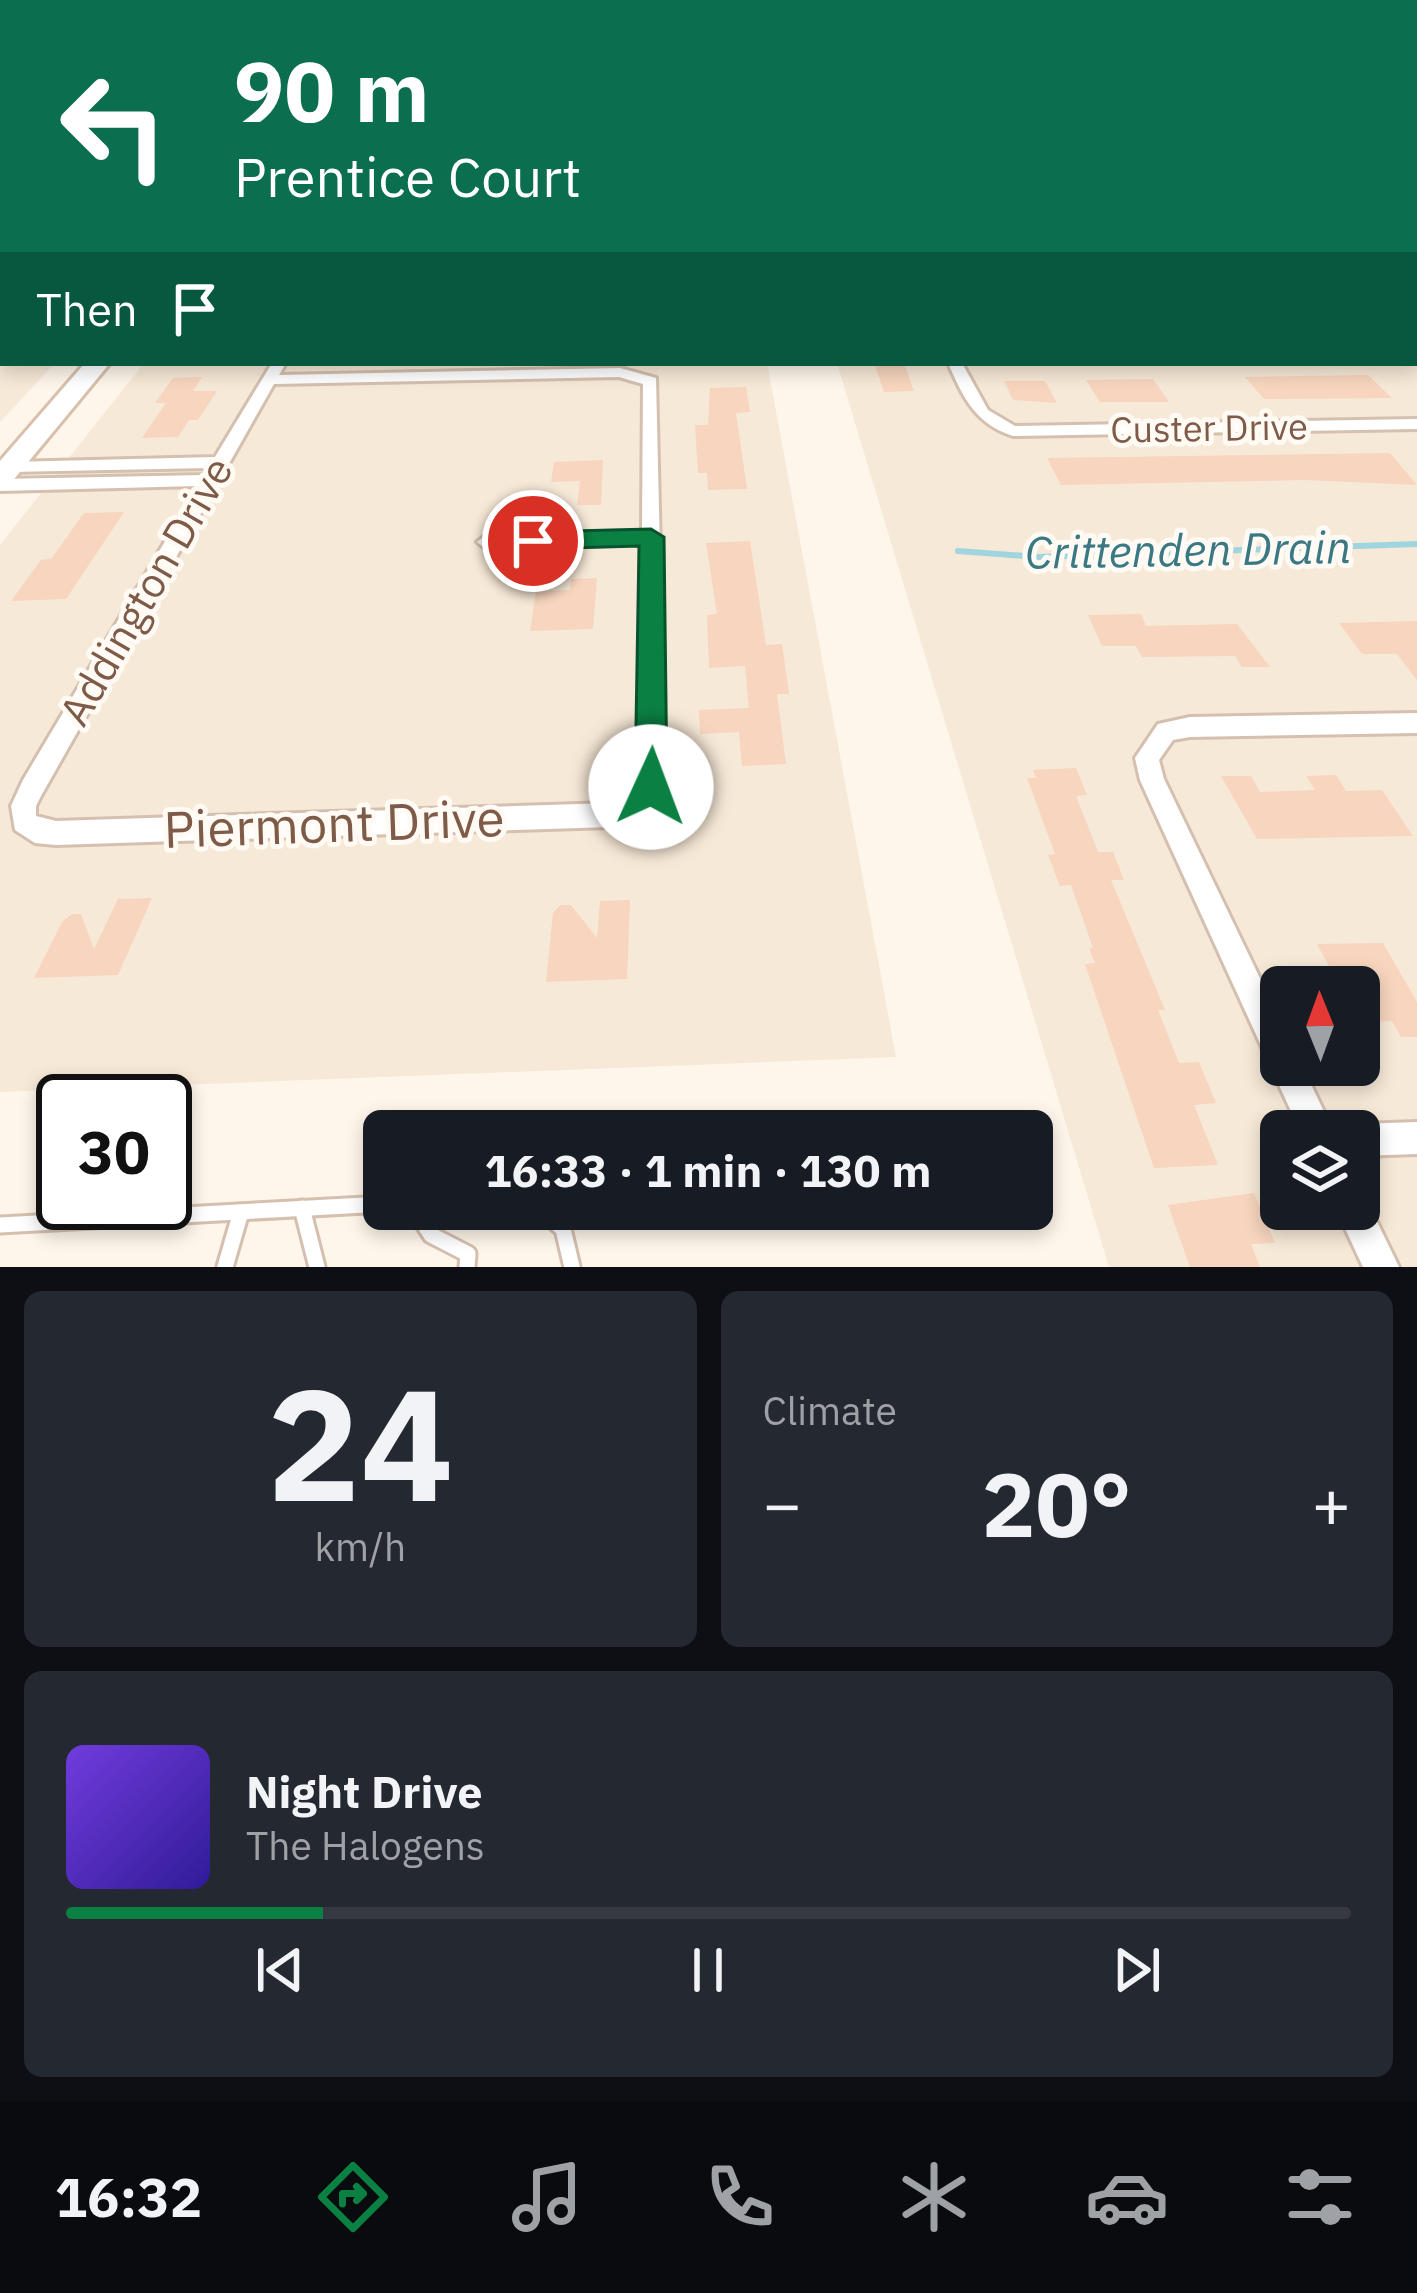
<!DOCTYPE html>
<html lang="en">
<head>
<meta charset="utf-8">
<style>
	body { margin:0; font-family:"IBM Plex Sans",sans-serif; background:#242831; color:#f1f3f6; height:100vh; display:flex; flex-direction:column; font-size:45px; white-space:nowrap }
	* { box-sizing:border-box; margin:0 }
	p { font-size:39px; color:#9ea1a6 }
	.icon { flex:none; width:66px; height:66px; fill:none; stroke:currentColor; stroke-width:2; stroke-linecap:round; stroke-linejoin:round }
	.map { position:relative; height:1267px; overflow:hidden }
	.side { display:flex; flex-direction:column; gap:24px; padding:24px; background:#0d0f14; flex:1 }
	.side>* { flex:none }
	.hud { position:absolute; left:0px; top:0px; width:1419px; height:366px; box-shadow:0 6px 18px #0003; background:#0b6e4f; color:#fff; overflow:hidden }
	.needle { width:78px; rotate:359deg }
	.buttons { position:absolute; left:1260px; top:966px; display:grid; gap:24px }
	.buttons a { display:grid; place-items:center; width:120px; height:120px; border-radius:18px; background:#171b24; box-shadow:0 6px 18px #0003; font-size:60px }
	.speed { position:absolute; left:36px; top:1074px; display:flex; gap:24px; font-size:60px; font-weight:700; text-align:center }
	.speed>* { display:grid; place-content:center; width:156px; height:156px; border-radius:50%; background:#171b24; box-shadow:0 6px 18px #0003; line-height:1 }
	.speed .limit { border:6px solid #111; border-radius:18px; background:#fff; color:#111 }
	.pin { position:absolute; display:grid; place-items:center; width:102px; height:102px; color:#fff; margin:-51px; border:6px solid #fff; border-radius:50%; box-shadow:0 3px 12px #0007 }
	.me { position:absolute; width:132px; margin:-66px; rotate:2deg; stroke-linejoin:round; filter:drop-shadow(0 0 9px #0008) }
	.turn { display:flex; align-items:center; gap:42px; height:252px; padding:0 36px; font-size:54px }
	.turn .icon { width:156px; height:156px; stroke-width:2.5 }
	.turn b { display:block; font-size:84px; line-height:102px }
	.then { display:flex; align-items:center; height:114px; padding:0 36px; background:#0003; gap:24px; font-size:45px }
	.big { font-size:90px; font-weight:700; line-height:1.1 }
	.side .card { flex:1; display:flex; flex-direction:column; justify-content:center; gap:18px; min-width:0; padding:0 42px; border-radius:18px; background:#242831 }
	.side .dial { align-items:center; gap:0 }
	.dial b { font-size:156px; line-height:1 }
	.song { display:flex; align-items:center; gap:36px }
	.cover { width:144px; height:144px; border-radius:18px; background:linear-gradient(135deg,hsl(260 70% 55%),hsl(250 70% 35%)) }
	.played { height:12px; border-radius:6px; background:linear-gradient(90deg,#0b8043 20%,#363941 20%) }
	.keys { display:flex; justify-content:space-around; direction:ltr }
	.heat { display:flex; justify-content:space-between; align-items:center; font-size:66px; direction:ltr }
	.side .tiles { flex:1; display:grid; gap:24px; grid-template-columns:1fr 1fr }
	.card:last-child { grid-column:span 2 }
	.trip { position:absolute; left:363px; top:1110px; width:690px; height:120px; border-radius:18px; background:#171b24; box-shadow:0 6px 18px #0003; font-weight:700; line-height:120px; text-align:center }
	.dock { display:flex; height:192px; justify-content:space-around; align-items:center; background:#090b0e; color:#9ea1a6 }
	.dock .icon { width:84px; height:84px }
	.dock .current { color:#0b8043 }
	.dock b { font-size:54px; color:#f1f3f6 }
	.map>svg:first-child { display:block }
	.residential { fill:#f7e9d7; fill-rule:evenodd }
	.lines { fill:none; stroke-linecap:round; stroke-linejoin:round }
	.stream { stroke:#a0d5df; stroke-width:6 }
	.building { fill:#f7d5be }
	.lane-casing { stroke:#d5c0b0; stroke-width:21 }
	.street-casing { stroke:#d5c0b0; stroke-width:6 }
	.secondary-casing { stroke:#d9c0ac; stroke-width:6 }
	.lane { stroke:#fff; stroke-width:15 }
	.street { fill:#fff; fill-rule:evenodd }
	.secondary { fill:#fff; fill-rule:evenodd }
	.route { fill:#0b8043; stroke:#07532c; stroke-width:3 }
	.labels { text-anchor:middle; stroke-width:10; stroke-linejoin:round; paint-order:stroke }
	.far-street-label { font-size:36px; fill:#7e5b49; stroke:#fffaf3 }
	.street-label { font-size:42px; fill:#7e5b49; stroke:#fffaf3 }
	.water-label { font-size:45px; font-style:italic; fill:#3a7884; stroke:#fffaf3 }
	.near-street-label { font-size:51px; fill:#7e5b49; stroke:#fffaf3 }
</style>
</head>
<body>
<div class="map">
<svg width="1417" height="1267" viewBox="0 0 1417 1267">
	<rect width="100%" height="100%" fill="#fef6ea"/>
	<g class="residential">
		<path d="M 0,136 L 3,363 L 55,363 L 0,422 Z"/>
		<path d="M 1417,136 L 1417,1267 L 1109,1267 L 837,363 L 1416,363 ZM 1281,987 L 1359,987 L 1359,1065 L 1281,1065 ZM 1281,1131 L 1359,1131 L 1359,1209 L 1281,1209 Z"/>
		<path d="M 144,363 L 767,363 L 896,1057 L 0,1092 L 0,545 Z"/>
	</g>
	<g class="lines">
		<path class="stream" d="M 958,551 L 1038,557 L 1417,544"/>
	</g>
	<g class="building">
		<path d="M 874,363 L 904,363 L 914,391 L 884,392 Z"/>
		<path d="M 1368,375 L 1392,398 L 1264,399 L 1245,377 Z"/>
		<path d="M 202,377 L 193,391 L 217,391 L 198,420 L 189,420 L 178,437 L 142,438 L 166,403 L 155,403 L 173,378 Z"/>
		<path d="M 1153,379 L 1169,402 L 1100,402 L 1086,380 Z"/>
		<path d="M 1004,381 L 1045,381 L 1057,403 L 1013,400 Z"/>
		<path d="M 746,387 L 750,412 L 736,413 L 747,489 L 708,490 L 707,473 L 698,473 L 695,425 L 708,425 L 710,388 Z"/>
		<path d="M 1390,453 L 1417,485 L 1305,480 L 1061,485 L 1047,458 Z"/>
		<path d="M 603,460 L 601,505 L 577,505 L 580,481 L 551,482 L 554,462 Z"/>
		<path d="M 124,512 L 66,599 L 11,601 L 41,560 L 51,559 L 84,513 Z"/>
		<path d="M 750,541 L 766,645 L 782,644 L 789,694 L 777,694 L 786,764 L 742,766 L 739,732 L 700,734 L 699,710 L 749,708 L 745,666 L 709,668 L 707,615 L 717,614 L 706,543 Z"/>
		<path d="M 597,578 L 593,629 L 530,631 L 536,591 L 570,590 L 571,579 Z"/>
		<path d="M 1141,614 L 1146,626 L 1237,624 L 1270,667 L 1242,667 L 1235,656 L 1142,657 L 1136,646 L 1102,646 L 1088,615 Z"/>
		<path d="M 1417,621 L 1417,680 L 1397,654 L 1362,654 L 1339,623 Z"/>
		<path d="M 1076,768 L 1087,795 L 1076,796 L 1098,852 L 1113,852 L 1124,880 L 1111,880 L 1165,1010 L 1158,1010 L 1179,1063 L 1199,1062 L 1216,1103 L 1194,1105 L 1218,1165 L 1154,1168 L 1085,964 L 1095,963 L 1089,948 L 1093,948 L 1071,885 L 1060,886 L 1048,855 L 1055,854 L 1027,778 L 1036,778 L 1033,770 Z"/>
		<path d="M 1336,775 L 1346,791 L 1382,790 L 1413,836 L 1257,839 L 1221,776 L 1251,776 L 1260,792 L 1315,790 L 1306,776 Z"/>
		<path d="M 152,898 L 118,975 L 34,978 L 62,922 L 72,914 L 81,914 L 94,949 L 118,899 Z"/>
		<path d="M 630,900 L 627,979 L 546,982 L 553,913 L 560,905 L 571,905 L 597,938 L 600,901 Z"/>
		<path d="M 1383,943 L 1417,1002 L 1417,1037 L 1401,1037 L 1392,1021 L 1359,1022 L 1359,987 L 1340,987 L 1317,944 Z"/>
		<path d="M 1254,1193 L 1275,1243 L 1251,1244 L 1260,1267 L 1190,1267 L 1168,1205 Z"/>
	</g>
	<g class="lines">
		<defs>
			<g id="lane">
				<path d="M 302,1208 L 317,1267"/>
				<path d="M 414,1209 L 431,1235 L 468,1254 L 467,1267"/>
				<path d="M 540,1209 L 563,1229 L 572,1267"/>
				<path d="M 0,1225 L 384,1204"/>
				<path d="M 225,1267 L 241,1212"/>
			</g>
			<g id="street">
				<rect x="1416" y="137" width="1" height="6"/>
				<rect x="0" y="157" width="3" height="6"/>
				<rect x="1416" y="188" width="1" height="6"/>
				<rect x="1416" y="324" width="1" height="9"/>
				<path d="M 272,363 L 286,363 L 279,375 L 620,368 L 656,378 L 665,770 C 654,809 651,818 610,827 L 56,845 L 35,843 L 15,830 L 11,806 L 23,780 L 198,486 L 0,491 L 0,479 L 205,475 L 209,468 L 10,472 L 1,467 L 10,462 L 215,457 ZM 619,377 L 643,384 L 642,531 L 486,535 L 477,542 L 486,549 L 642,544 L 641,770 L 634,794 L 610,803 L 56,821 L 36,816 L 36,806 L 41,796 L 274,384 Z"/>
				<path d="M 948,363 L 962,363 L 988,410 L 1015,426 L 1417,419 L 1417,429 L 1013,436 C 975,424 963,397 948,363 Z"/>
				<path d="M 1417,713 L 1417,733 L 1190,737 L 1173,740 L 1159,760 L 1164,779 L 1281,1022 L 1281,1065 L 1302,1065 L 1333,1131 L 1300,1131 L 1140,780 L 1135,758 L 1158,724 L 1190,717 Z"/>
				<path d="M 1417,1122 L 1417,1154 L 1359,1156 L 1359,1131 L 1346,1131 L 1359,1124 Z"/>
				<path d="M 1359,1194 L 1365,1197 L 1399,1267 L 1363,1267 L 1336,1209 L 1359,1209 Z"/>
			</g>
			<path id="secondary" d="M 85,363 L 110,363 L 10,484 L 0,487 L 0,461 Z"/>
		</defs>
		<use href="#lane" class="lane-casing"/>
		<use href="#street" class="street-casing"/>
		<use href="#secondary" class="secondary-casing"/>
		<use href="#lane" class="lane"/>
		<use href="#street" class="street"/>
		<use href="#secondary" class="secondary"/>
	</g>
	<linearGradient id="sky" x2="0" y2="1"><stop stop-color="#96c8e9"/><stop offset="0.43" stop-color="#fffbf6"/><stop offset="1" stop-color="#fffbf6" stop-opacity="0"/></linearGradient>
	<rect width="1417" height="313" fill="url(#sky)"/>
	<path class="route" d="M 651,529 L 664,537 L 667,787 L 662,797 L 651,801 L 640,797 L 635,787 L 639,546 L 533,549 L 521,541 L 533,532 Z"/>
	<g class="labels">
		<g class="far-street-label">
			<text transform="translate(1209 428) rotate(-1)" y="13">Custer Drive</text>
		</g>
		<g class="street-label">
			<text transform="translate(146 591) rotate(-60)" y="15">Addington Drive</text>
		</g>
		<g class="water-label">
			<text transform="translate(1188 550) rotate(-1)" y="16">Crittenden Drain</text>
		</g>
		<g class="near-street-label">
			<text transform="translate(334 824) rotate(-2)" y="18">Piermont Drive</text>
		</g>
	</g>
</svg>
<div class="buttons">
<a><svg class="needle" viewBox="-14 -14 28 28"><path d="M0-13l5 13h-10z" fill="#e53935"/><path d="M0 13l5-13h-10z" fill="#9ea1a6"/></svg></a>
<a><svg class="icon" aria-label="layers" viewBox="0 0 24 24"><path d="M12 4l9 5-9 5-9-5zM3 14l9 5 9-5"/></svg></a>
</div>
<div class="speed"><div class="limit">30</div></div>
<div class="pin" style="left:533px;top:541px;background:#d93025"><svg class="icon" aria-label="arrive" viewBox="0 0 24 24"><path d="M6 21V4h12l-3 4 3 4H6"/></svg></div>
<svg class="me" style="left:651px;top:787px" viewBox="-20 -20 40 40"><circle r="19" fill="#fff"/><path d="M0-13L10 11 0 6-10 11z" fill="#0b8043"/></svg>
<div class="trip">16:33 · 1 min · 130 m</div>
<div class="hud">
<div class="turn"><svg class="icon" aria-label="left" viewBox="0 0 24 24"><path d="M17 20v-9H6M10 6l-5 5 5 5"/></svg><div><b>90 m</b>Prentice Court</div></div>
<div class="then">Then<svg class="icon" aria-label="arrive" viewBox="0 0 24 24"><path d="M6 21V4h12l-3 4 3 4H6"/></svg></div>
</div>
</div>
<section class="side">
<div class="tiles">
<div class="card dial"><b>24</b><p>km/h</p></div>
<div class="card"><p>Climate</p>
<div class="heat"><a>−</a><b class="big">20°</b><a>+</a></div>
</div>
<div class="card">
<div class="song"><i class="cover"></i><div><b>Night Drive</b><p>The Halogens</p></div></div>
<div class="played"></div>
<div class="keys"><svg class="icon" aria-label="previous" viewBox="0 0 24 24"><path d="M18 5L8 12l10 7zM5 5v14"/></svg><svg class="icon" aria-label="pause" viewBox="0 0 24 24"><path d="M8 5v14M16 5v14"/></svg><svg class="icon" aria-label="next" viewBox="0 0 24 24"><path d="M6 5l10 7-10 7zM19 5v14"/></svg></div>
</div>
</div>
</section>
<nav class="dock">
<b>16:32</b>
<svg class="icon current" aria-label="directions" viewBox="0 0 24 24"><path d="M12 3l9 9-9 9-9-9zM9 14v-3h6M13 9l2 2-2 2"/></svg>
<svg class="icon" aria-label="music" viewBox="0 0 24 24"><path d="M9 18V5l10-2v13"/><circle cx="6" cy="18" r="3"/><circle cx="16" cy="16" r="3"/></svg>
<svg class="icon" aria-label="phone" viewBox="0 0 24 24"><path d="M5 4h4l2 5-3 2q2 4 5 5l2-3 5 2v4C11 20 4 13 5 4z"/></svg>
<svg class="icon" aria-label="climate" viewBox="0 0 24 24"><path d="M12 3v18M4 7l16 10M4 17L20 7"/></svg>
<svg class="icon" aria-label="car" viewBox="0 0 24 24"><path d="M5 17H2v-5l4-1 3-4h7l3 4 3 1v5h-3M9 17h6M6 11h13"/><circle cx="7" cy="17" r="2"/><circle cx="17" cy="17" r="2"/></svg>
<svg class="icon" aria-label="filters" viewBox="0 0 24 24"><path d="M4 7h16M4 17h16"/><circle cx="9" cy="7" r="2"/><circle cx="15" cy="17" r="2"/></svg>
</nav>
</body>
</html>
